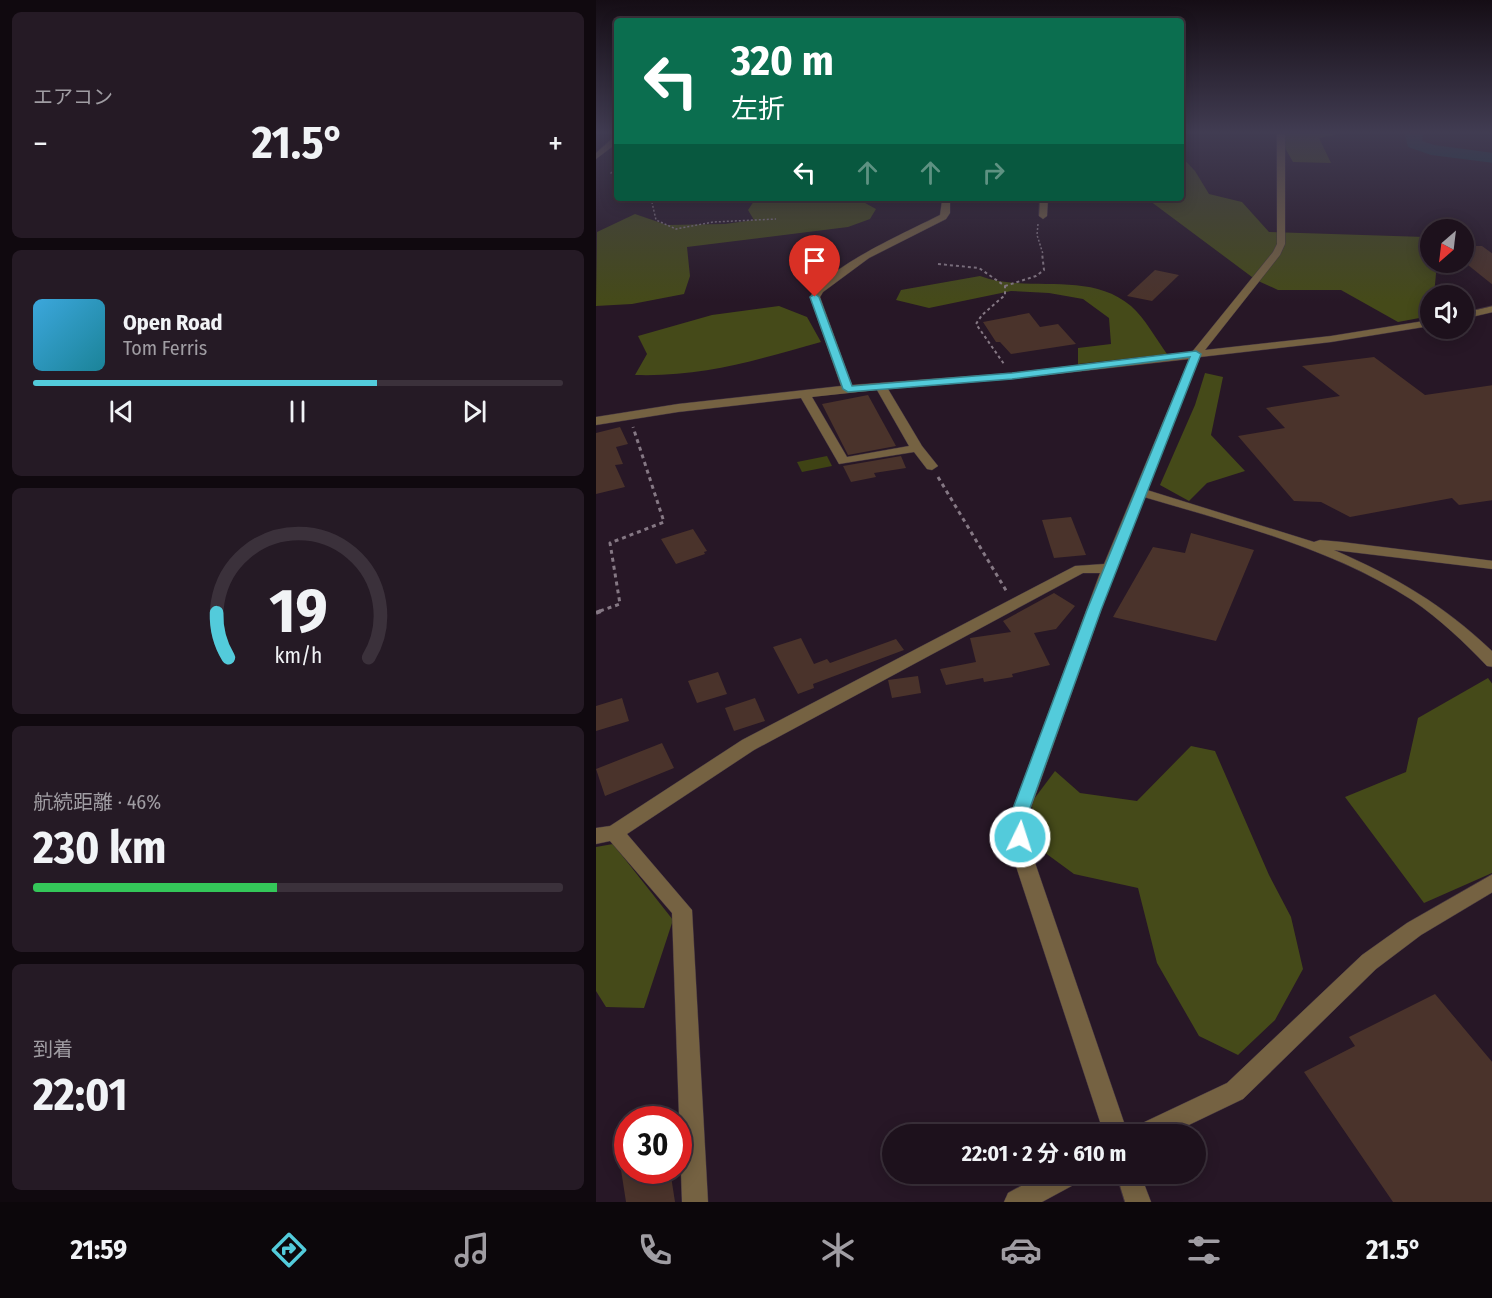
<!DOCTYPE html>
<html lang="ja">
<head>
<meta charset="utf-8">
<style>
	body { margin:0; font-family:"Fira Sans Condensed","Noto Sans JP",sans-serif; background:#251a25; color:#f1f3f6; height:100vh; display:flex; flex-direction:column; font-size:22px; white-space:nowrap }
	* { box-sizing:border-box; margin:0 }
	p { font-size:20px; color:#a09da3 }
	.icon { flex:none; width:33px; height:33px; fill:none; stroke:currentColor; stroke-width:2; stroke-linecap:round; stroke-linejoin:round }
	.map { position:relative; flex:1; overflow:hidden }
	.panel { display:flex; flex-direction:column; gap:12px; padding:12px; background:#10090f; width:596px }
	.panel>* { flex:none }
	.banner { position:absolute; left:18px; top:18px; width:570px; height:183px; border-radius:6px; box-shadow:0 3px 15px #0003,0 0 0 2px #3b313b; background:#0b6e4f; color:#fff; overflow:hidden }
	.needle { width:39px; rotate:208deg }
	.buttons { position:absolute; left:824px; top:219px; display:grid; gap:12px }
	.buttons a { display:grid; place-items:center; width:54px; height:54px; border-radius:50%; background:#1d111c; box-shadow:0 3px 15px #0003,0 0 0 2px #3b313b; font-size:30px }
	.speed { position:absolute; left:18px; top:1106px; display:flex; gap:12px; font-size:30px; font-weight:700; text-align:center }
	.speed>* { display:grid; place-content:center; width:78px; height:78px; border-radius:50%; background:#1d111c; box-shadow:0 3px 15px #0003,0 0 0 2px #3b313b; line-height:1 }
	.speed .limit { border:9px solid #d22; background:#fff; color:#111 }
	.pin { position:absolute; display:grid; place-items:center; width:51px; height:51px; color:#fff; margin:-62px -26px; border-radius:50% 50% 50% 0; rotate:-45deg; box-shadow:0 0 6px #0007 }
	.pin .icon { rotate:45deg }
	.me { position:absolute; width:66px; margin:-33px; rotate:4deg; stroke-linejoin:round; filter:drop-shadow(0 0 4px #0008) }
	.turn { display:flex; align-items:center; gap:21px; height:126px; padding:0 18px; font-size:27px }
	.turn .icon { width:78px; height:78px; stroke-width:2.5 }
	.turn b { display:block; font-size:42px; line-height:51px }
	.lanes { display:flex; align-items:center; height:57px; padding:0 18px; background:#0003; justify-content:center; gap:30px; direction:ltr }
	.lanes .off { opacity:.35 }
	.big { font-size:45px; font-weight:700; line-height:1.1 }
	.panel .widget { flex:1; display:flex; flex-direction:column; justify-content:center; gap:9px; min-width:0; padding:0 21px; border-radius:9px; background:#251a25 }
	.panel .dial { align-items:center; gap:0 }
	.dial svg { height:156px; overflow:visible; fill:none; stroke:#3b313b; stroke-width:7; stroke-linecap:round; text-anchor:middle }
	.dial text { fill:#f1f3f6; stroke:none }
	.song { display:flex; align-items:center; gap:18px }
	.cover { width:72px; height:72px; border-radius:9px; background:linear-gradient(135deg,hsl(200 70% 55%),hsl(190 70% 35%)) }
	.played { height:6px; border-radius:3px; background:linear-gradient(90deg,#53cbdb 65%,#3b313b 65%) }
	.keys { display:flex; justify-content:space-around; direction:ltr }
	.heat { display:flex; justify-content:space-between; align-items:center; font-size:33px; direction:ltr }
	.charge { height:9px; border-radius:4px; background:linear-gradient(90deg,#34c759 46%,#3b313b 0) }
	.trip { position:absolute; left:286px; top:1124px; width:324px; height:60px; border-radius:30px; background:#1d111c; box-shadow:0 3px 15px #0003,0 0 0 2px #3b313b; font-weight:700; line-height:60px; text-align:center }
	.dock { display:flex; height:96px; justify-content:space-around; align-items:center; background:#0c070b; color:#a09da3 }
	.dock .icon { width:42px; height:42px }
	.dock .selected { color:#53cbdb }
	.dock b { font-size:27px; color:#f1f3f6 }
	main { display:flex; flex:1; min-height:0 }
	.map>svg:first-child { display:block }
	.green { fill:#3f4314 }
	.forest { fill:#454a19 }
	.lines { fill:none; stroke-linecap:round; stroke-linejoin:round }
	.river { fill:#123b44; fill-rule:evenodd }
	.building { fill:#4a332b }
	.minor-casing { stroke:#423341; stroke-width:1 }
	.path-far3 { stroke:#857884; stroke-width:1.5; stroke-dasharray:2 2; stroke-linecap:butt }
	.path-far2 { stroke:#857884; stroke-width:2; stroke-dasharray:3 3; stroke-linecap:butt }
	.path-far1 { stroke:#857884; stroke-width:3; stroke-dasharray:4 4; stroke-linecap:butt }
	.path { stroke:#857884; stroke-width:4; stroke-dasharray:5 5; stroke-linecap:butt }
	.minor { fill:#756242; fill-rule:evenodd }
	.route { fill:#53cbdb; stroke:#36848e; stroke-width:1.5 }
</style>
</head>
<body>
<main>
<section class="panel">
<div class="widget"><p>エアコン</p>
<div class="heat"><a>−</a><b class="big">21.5°</b><a>+</a></div>
</div>
<div class="widget">
<div class="song"><i class="cover"></i><div><b>Open Road</b><p>Tom Ferris</p></div></div>
<div class="played"></div>
<div class="keys"><svg class="icon" aria-label="previous" viewBox="0 0 24 24"><path d="M18 5L8 12l10 7zM5 5v14"/></svg><svg class="icon" aria-label="pause" viewBox="0 0 24 24"><path d="M8 5v14M16 5v14"/></svg><svg class="icon" aria-label="next" viewBox="0 0 24 24"><path d="M6 5l10 7-10 7zM19 5v14"/></svg></div>
</div>
<div class="widget dial"><svg viewBox="0 0 100 80">
<path d="M14 69A42 42 0 1 1 86 69"/>
<path d="M14 69A42 42 0 0 1 8 46" stroke="#53cbdb"/>
<text x="50" y="56" font-size="32" font-weight="700">19</text>
<text x="50" y="72" font-size="11">km/h</text>
</svg></div>
<div class="widget"><p>航続距離 · 46%</p><b class="big">230 km</b><div class="charge"></div></div>
<div class="widget"><p>到着</p><b class="big">22:01</b></div>
</section>
<div class="map">
<svg width="897" height="1202" viewBox="0 0 897 1202">
	<rect width="100%" height="100%" fill="#271726"/>
	<path class="green" d="M 231,456 L 236,466 L 206,472 L 201,462 Z"/>
	<g class="forest">
		<path d="M 680,132 L 752,132 L 723,138 L 735,163 L 697,162 Z"/>
		<path d="M 585,156 L 599,171 L 613,194 L 646,202 L 673,232 L 829,237 L 834,246 L 834,262 L 841,263 L 838,295 L 834,296 L 834,316 L 802,322 L 745,290 L 682,290 L 660,280 L 550,198 L 585,198 Z"/>
		<path d="M 160,198 L 260,198 L 280,209 L 274,219 L 252,227 L 91,247 L 94,276 L 88,294 L 36,304 L 0,306 L 1,232 L 39,214 L 71,225 L 129,224 L 158,220 L 152,210 Z"/>
		<path d="M 384,276 C 433,294 492,270 535,306 C 549,318 560,339 571,354 L 482,364 L 482,348 L 515,344 L 513,318 L 487,299 L 453,293 L 415,291 L 333,308 L 300,300 L 305,290 Z"/>
		<path d="M 183,306 L 211,317 L 225,342 C 160,360 108,377 39,375 L 51,354 L 42,336 L 116,315 Z"/>
		<path d="M 609,373 L 627,377 L 615,435 L 649,471 L 611,483 L 593,501 L 564,485 L 599,405 Z"/>
		<path d="M 892,678 L 897,685 L 896,873 L 828,903 L 749,797 L 810,772 L 822,718 Z"/>
		<path d="M 595,746 L 619,751 L 673,875 L 695,917 L 707,969 L 679,1020 L 642,1055 L 603,1036 L 561,963 L 542,888 L 478,874 L 448,852 L 435,803 L 459,771 L 484,793 L 541,801 Z"/>
		<path d="M 17,844 L 77,920 L 48,1008 L 10,1007 L 0,991 L 0,847 Z"/>
	</g>
	<g class="lines">
		<path class="river" d="M 811,132 L 828,132 L 826,141 L 838,145 L 897,153 L 897,163 L 835,155 L 812,147 L 809,135 Z"/>
	</g>
	<g class="building">
		<path d="M 867,246 L 886,246 L 897,254 L 897,285 L 867,261 Z"/>
		<path d="M 559,270 L 583,275 L 556,301 L 531,296 Z"/>
		<path d="M 433,313 L 444,327 L 462,324 L 480,344 L 415,354 L 404,342 L 400,342 L 387,322 Z"/>
		<path d="M 778,357 L 829,395 L 897,385 L 897,500 L 863,505 L 856,498 L 754,517 L 725,502 L 698,501 L 642,436 L 689,428 L 670,408 L 744,396 L 706,366 Z"/>
		<path d="M 272,395 L 300,446 L 252,455 L 226,404 Z"/>
		<path d="M 24,427 L 32,444 L 20,447 L 27,464 L 19,465 L 29,487 L 0,494 L 0,433 Z"/>
		<path d="M 305,456 L 310,468 L 278,473 L 280,477 L 255,482 L 247,466 Z"/>
		<path d="M 475,517 L 490,555 L 458,558 L 446,520 Z"/>
		<path d="M 97,529 L 111,551 L 108,552 L 109,554 L 80,564 L 65,539 Z"/>
		<path d="M 595,533 L 658,550 L 620,641 L 517,617 L 557,547 L 589,553 Z"/>
		<path d="M 458,593 L 479,606 L 460,629 L 438,633 L 454,665 L 416,674 L 417,677 L 388,682 L 387,678 L 350,685 L 344,669 L 380,662 L 374,638 L 415,632 L 407,621 Z"/>
		<path d="M 205,638 L 218,664 L 231,659 L 234,663 L 300,639 L 308,650 L 217,684 L 218,688 L 202,694 L 177,647 Z"/>
		<path d="M 122,672 L 131,694 L 101,703 L 92,681 Z"/>
		<path d="M 322,676 L 325,693 L 296,698 L 292,680 Z"/>
		<path d="M 26,698 L 33,721 L 0,731 L 0,706 Z"/>
		<path d="M 159,698 L 169,721 L 138,731 L 129,708 Z"/>
		<path d="M 66,743 L 78,768 L 9,796 L 0,769 Z"/>
		<path d="M 839,994 L 897,1063 L 897,1202 L 797,1202 L 708,1072 L 759,1046 L 753,1037 Z"/>
		<path d="M 25,1170 L 74,1170 L 79,1202 L 30,1202 Z"/>
	</g>
	<g class="lines">
		<defs>
			<g id="minor">
				<path d="M 681,132 L 689,132 L 689,244 L 684,255 L 609,350 L 735,336 L 834,320 L 834,326 L 735,342 L 604,357 L 551,490 L 718,542 L 724,540 L 746,542 L 897,561 L 897,569 L 738,550 C 800,577 848,605 897,652 L 897,667 L 891,666 C 868,642 844,619 816,600 C 735,548 639,524 548,497 L 520,568 L 431,819 L 436,854 L 532,1134 L 508,1134 L 416,854 L 413,819 L 504,573 L 487,573 L 158,750 L 31,834 L 96,910 L 112,1202 L 86,1202 L 76,913 L 14,841 L 0,844 L 0,828 L 14,826 L 146,740 L 479,566 L 508,564 L 593,359 L 415,379 L 292,389 L 326,446 L 342,466 L 336,470 L 331,469 L 318,452 L 243,464 L 205,398 L 82,412 L 0,425 L 0,417 L 82,404 L 245,386 L 214,297 C 232,266 311,232 344,215 L 346,201 L 350,198 L 362,198 L 354,202 L 354,213 L 350,219 L 273,258 L 227,292 L 224,297 L 256,385 L 415,373 L 596,352 L 677,252 L 681,244 ZM 281,390 L 313,446 L 251,457 L 216,397 Z"/>
				<path d="M 18,137 L 21,137 L 21,143 L 0,159 L 0,153 Z"/>
				<path d="M 444,198 L 452,198 L 451,216 L 447,219 L 443,216 Z"/>
				<path d="M 897,306 L 897,312 L 867,319 L 867,313 Z"/>
				<path d="M 897,874 L 897,892 L 825,935 L 780,969 L 647,1099 L 574,1134 L 536,1134 L 540,1126 L 631,1083 L 766,955 L 811,923 Z"/>
				<path d="M 449,1173 L 486,1173 L 483,1182 L 446,1202 L 408,1202 L 412,1193 Z"/>
				<path d="M 520,1173 L 544,1173 L 555,1202 L 529,1202 Z"/>
			</g>
		</defs>
		<use href="#minor" class="minor-casing"/>
		<g class="path-far3">
			<path d="M 21,166 L 15,173 L 21,182"/>
			<path d="M 55,198 L 60,220 L 80,229 L 117,222 L 180,219"/>
			<path d="M 442,224 L 441,235 L 447,254"/>
		</g>
		<g class="path-far2">
			<path d="M 342,264 L 383,268 L 409,286 L 409,295 L 386,315 L 380,324 L 408,364"/>
			<path d="M 409,286 L 440,276 L 448,270 L 446,253"/>
		</g>
		<g class="path-far1">
			<path d="M 342,477 L 411,592"/>
			<path d="M 4,611 L 24,604 L 14,543 L 68,522 L 37,427"/>
		</g>
		<path class="path" d="M 0,613 L 8,610"/>
		<use href="#minor" class="minor"/>
	</g>
	<linearGradient id="sky" x2="0" y2="1"><stop stop-color="#150d15"/><stop offset="0.44" stop-color="#413c52"/><stop offset="1" stop-color="#413c52" stop-opacity="0"/></linearGradient>
	<rect width="897" height="301" fill="url(#sky)"/>
	<path class="route" d="M 219,294 L 223,297 L 256,386 L 416,373 L 600,351 L 605,354 L 505,610 L 430,819 L 432,837 L 430,842 L 418,842 L 413,819 L 491,610 L 594,357 L 416,379 L 252,392 L 247,389 L 214,297 Z"/>
</svg>
<div class="buttons">
<a><svg class="needle" viewBox="-14 -14 28 28"><path d="M0-13l5 13h-10z" fill="#e53935"/><path d="M0 13l5-13h-10z" fill="#a09da3"/></svg></a>
<a><svg class="icon" aria-label="sound" viewBox="0 0 24 24"><path d="M4 9h4l5-4v14l-5-4H4zM17 9q2 3 0 6"/></svg></a>
</div>
<div class="speed"><div class="limit">30</div></div>
<div class="pin" style="left:219px;top:297px;background:#d93025"><svg class="icon" aria-label="arrive" viewBox="0 0 24 24"><path d="M6 21V4h12l-3 4 3 4H6"/></svg></div>
<svg class="me" style="left:424px;top:837px" viewBox="-20 -20 40 40"><circle r="17" fill="#53cbdb" stroke="#fff" stroke-width="3"/><path d="M0-11L8 9 0 5-8 9z" fill="#fff"/></svg>
<div class="trip">22:01 · 2 分 · 610 m</div>
<div class="banner">
<div class="turn"><svg class="icon" aria-label="left" viewBox="0 0 24 24"><path d="M17 20v-9H6M10 6l-5 5 5 5"/></svg><div><b>320 m</b>左折</div></div>
<div class="lanes"><svg class="icon" aria-label="left" viewBox="0 0 24 24"><path d="M17 20v-9H6M10 6l-5 5 5 5"/></svg><svg class="icon off" aria-label="ahead" viewBox="0 0 24 24"><path d="M12 20V5M6 11l6-6 6 6"/></svg><svg class="icon off" aria-label="ahead" viewBox="0 0 24 24"><path d="M12 20V5M6 11l6-6 6 6"/></svg><svg class="icon off" aria-label="right" viewBox="0 0 24 24"><path d="M7 20v-9h11M14 6l5 5-5 5"/></svg></div>
</div>
</div>
</main>
<nav class="dock">
<b>21:59</b>
<svg class="icon selected" aria-label="directions" viewBox="0 0 24 24"><path d="M12 3l9 9-9 9-9-9zM9 14v-3h6M13 9l2 2-2 2"/></svg>
<svg class="icon" aria-label="music" viewBox="0 0 24 24"><path d="M9 18V5l10-2v13"/><circle cx="6" cy="18" r="3"/><circle cx="16" cy="16" r="3"/></svg>
<svg class="icon" aria-label="phone" viewBox="0 0 24 24"><path d="M5 4h4l2 5-3 2q2 4 5 5l2-3 5 2v4C11 20 4 13 5 4z"/></svg>
<svg class="icon" aria-label="climate" viewBox="0 0 24 24"><path d="M12 3v18M4 7l16 10M4 17L20 7"/></svg>
<svg class="icon" aria-label="car" viewBox="0 0 24 24"><path d="M5 17H2v-5l4-1 3-4h7l3 4 3 1v5h-3M9 17h6M6 11h13"/><circle cx="7" cy="17" r="2"/><circle cx="17" cy="17" r="2"/></svg>
<svg class="icon" aria-label="filters" viewBox="0 0 24 24"><path d="M4 7h16M4 17h16"/><circle cx="9" cy="7" r="2"/><circle cx="15" cy="17" r="2"/></svg>
<b>21.5°</b>
</nav>
</body>
</html>
